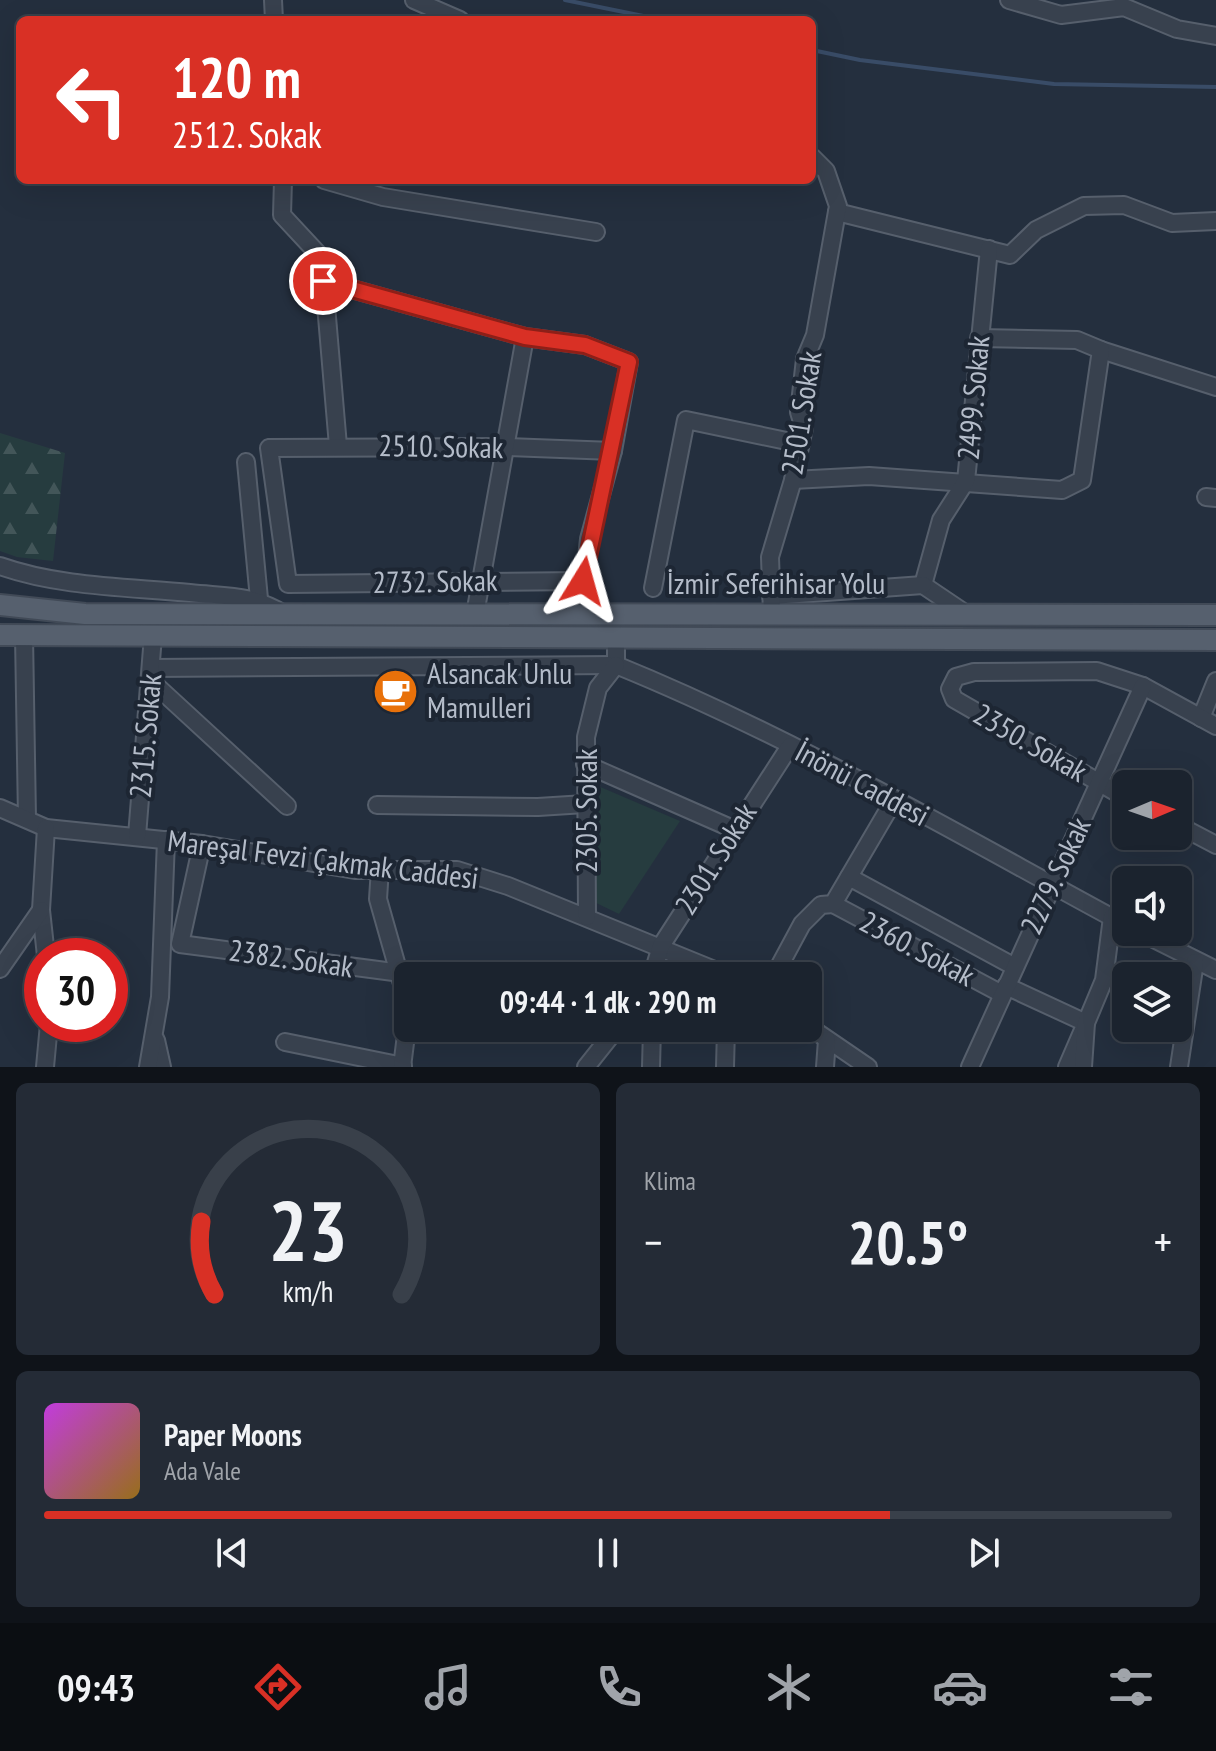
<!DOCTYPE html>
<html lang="tr">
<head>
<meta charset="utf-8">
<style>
	body { margin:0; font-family:"PT Sans Narrow",sans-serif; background:#242b36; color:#f1f3f6; height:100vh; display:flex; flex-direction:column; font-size:30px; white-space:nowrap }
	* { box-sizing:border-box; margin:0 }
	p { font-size:26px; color:#a0a4aa }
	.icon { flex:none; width:44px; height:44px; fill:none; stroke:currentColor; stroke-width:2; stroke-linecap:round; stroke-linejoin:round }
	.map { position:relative; height:1067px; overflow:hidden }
	.panel { display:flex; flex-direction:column; gap:16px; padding:16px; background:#0f1319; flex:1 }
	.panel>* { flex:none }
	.hud { position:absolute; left:16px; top:16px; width:800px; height:168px; border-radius:12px; box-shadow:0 8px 32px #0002,0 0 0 2px #39404a; background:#d93025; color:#fff; overflow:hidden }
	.needle { width:52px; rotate:88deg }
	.fabs { position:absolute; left:1112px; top:770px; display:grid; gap:16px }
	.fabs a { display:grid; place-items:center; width:80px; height:80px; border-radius:12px; background:#1b232e; box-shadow:0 8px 32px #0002,0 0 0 2px #39404a; font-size:40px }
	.speed { position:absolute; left:24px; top:938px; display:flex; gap:16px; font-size:40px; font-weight:700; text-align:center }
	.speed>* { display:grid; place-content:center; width:104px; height:104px; border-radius:50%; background:#1b232e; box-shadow:0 8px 32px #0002,0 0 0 2px #39404a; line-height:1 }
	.speed .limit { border:12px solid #d22; background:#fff; color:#111 }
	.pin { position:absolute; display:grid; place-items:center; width:68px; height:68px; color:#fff; margin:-34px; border:4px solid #fff; border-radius:50%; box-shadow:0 2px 8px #0007 }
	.me { position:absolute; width:88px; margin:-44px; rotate:8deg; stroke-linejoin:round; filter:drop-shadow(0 0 6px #0008) }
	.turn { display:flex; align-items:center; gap:28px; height:168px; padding:0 24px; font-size:36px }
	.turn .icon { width:104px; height:104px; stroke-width:2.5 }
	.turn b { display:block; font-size:56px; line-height:68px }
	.big { font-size:60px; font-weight:700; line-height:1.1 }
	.panel .widget { flex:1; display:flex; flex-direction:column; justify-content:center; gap:12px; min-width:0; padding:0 28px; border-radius:12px; background:#242b36 }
	.panel .dial { align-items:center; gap:0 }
	.dial svg { height:208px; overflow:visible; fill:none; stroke:#39404a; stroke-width:7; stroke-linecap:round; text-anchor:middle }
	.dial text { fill:#f1f3f6; stroke:none }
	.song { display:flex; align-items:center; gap:24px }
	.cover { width:96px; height:96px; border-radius:12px; background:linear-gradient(135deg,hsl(290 70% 55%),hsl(40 70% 35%)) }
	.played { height:8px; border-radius:4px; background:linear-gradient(90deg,#d93025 75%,#39404a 75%) }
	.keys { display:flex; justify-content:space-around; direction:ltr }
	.heat { display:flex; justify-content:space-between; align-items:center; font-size:44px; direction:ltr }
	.panel .tiles { flex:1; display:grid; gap:16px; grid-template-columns:1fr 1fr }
	.widget:last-child { grid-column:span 2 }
	.trip { position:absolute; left:394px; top:962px; width:428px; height:80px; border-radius:12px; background:#1b232e; box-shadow:0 8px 32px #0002,0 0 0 2px #39404a; font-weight:700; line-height:80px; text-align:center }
	.dock { display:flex; height:128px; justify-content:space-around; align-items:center; background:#0b0e12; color:#a0a4aa }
	.dock .icon { width:56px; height:56px }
	.dock .selected { color:#d93025 }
	.dock b { font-size:36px; color:#f1f3f6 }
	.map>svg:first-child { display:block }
	.forest { fill:url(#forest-firs) }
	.park { fill:#263c3f }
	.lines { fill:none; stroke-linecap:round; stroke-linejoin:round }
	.stream { stroke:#394c67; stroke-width:4 }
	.minor-casing { stroke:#565f6c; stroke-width:20 }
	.major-casing { stroke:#414a57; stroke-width:24 }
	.minor { stroke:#38414e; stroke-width:16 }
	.major { stroke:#56606e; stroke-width:20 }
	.route-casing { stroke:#8d1f18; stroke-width:20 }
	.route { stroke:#d93025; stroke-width:14 }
	.labels { text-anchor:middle; stroke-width:8; stroke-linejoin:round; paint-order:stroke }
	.street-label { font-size:30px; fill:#b4bcc9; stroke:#1d2633 }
	.poi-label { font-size:30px; fill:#b4bcc9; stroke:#1d2633; text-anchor:start }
</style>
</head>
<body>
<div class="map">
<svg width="1216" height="1067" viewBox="0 0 1216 1067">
	<defs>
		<pattern id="forest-firs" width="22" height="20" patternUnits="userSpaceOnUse" patternTransform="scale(2)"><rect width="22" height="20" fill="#263c3f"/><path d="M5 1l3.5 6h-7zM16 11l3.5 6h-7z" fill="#435659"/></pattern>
	</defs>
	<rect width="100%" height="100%" fill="#242f3e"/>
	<path class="forest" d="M 0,433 L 65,453 L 53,561 L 17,557 L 0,551 Z"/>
	<path class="park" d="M 591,783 L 680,821 L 619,914 L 592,901 Z"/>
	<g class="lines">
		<g class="stream">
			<path d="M 565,0 L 663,20"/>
			<path d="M 812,50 L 860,60 L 1054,84 L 1216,87"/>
		</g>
		<defs>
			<g id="minor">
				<path d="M 273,0 L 274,20"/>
				<path d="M 414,0 L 460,20"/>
				<path d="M 1009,0 L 1061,15 L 1124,7 L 1177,29 L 1216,36"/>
				<path d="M 283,180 L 282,215 L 322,258 L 338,446"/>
				<path d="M 324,180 L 383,197 L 596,232"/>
				<path d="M 837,212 L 1010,255 L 1036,230 L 1084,206 L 1124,205 L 1172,223 L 1216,221"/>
				<path d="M 323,281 L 525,337 L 585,345 L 629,362 L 613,451 L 589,539 L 581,612"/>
				<path d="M 1101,350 L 1216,387"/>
				<path d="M 246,462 L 259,599"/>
				<path d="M 793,480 L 869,476 L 1062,490 L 1082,480 L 1101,350 L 1077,340 L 979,338"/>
				<path d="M 1206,497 L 1216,498"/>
				<path d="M 0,566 C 59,587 128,587 190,593 C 227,597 251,594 284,614"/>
				<path d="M 583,581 L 288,584 L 269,448 L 507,447 L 613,451"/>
				<path d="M 923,585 L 941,520 L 966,481 L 989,249"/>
				<path d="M 923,585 L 966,614"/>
				<path d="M 653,588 L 686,420 L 801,444"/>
				<path d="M 771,596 L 923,585"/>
				<path d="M 475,614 L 525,337"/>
				<path d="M 772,614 L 770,557 L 793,480 L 804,428 L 799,412 L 805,359 L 815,335 L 838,206 L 826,171 L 812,157"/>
				<path d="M 24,635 L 27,819"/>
				<path d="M 616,639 L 616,665 C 793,737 959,835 1126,925"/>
				<path d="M 151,668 L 616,665"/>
				<path d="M 150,680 L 287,806"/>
				<path d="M 1201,718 L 1216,681"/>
				<path d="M 585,764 L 733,829"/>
				<path d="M 1126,798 L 954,699 L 950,689 L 956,677 L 974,672 L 1097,671 L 1143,686 L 1216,726"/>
				<path d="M 377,805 L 538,807 L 585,804"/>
				<path d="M 0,808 L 46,828 L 202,844 L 355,870 L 457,870 L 508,886 L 729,976"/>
				<path d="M 1178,825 L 1216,845"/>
				<path d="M 137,836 L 153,636"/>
				<path d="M 202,844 L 180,944 L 401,973"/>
				<path d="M 380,868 L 378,899 L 408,1005"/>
				<path d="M 849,877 L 1015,967"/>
				<path d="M 833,904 L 1002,994"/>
				<path d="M 587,917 L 586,737 L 598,688 L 616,665"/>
				<path d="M 1140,932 L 1216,970"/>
				<path d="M 46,956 L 41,910 L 46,828"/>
				<path d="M 0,969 L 41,910"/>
				<path d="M 652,976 L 661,946 L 790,746"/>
				<path d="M 774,976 L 802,924 L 821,905 L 833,904 L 894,800"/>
				<path d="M 1006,986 L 1086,1023 L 1067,1067"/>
				<path d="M 808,1026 L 868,1067"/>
				<path d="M 156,1040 L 162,1067"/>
				<path d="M 285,1042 L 403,1066"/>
				<path d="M 45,1067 L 49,1024"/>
				<path d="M 148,1067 L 160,997 L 166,840"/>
				<path d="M 402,1067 L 408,1019"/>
				<path d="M 586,1067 L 617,1028"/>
				<path d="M 651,1067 L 652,1028"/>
				<path d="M 725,1067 L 726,1028"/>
				<path d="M 825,1067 L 827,1040"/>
				<path d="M 970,1067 L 1143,686"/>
				<path d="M 1083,1067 L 1086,1023 L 1104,980 L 1112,917"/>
				<path d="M 1179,1067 L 1195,962"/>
			</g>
			<g id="major">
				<path d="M 0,605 L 85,614 L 1216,615"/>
				<path d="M 0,635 L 1216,640"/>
			</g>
		</defs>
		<use href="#minor" class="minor-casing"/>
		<use href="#major" class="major-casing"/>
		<use href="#minor" class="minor"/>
		<use href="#major" class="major"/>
	</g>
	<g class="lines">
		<defs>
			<path id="route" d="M 323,281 L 525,337 L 585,345 L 629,362 L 583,581"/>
		</defs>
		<use href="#route" class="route-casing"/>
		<use href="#route" class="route"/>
	</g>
	<defs>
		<symbol id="cafe-disc" viewBox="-11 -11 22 22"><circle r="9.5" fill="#e8710a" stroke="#1d2633"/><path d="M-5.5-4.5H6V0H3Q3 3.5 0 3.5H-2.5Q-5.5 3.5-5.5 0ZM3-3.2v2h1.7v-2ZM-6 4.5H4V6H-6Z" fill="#fff"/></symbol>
	</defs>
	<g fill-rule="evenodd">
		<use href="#cafe-disc" x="370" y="666" width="51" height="51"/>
	</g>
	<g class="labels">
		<g class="street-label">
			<text transform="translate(974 398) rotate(-85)" y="10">2499. Sokak</text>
			<text transform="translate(802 413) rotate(-81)" y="10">2501. Sokak</text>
			<text transform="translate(441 447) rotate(1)" y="10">2510. Sokak</text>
			<text transform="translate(435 582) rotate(-1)" y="10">2732. Sokak</text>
			<text x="776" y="594">İzmir Seferihisar Yolu</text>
			<text transform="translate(146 736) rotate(-85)" y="10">2315. Sokak</text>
			<text transform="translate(1030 743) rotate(30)" y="10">2350. Sokak</text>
			<text transform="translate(862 784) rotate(28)" y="10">İnönü Caddesi</text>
			<text transform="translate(587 811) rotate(-90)" y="10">2305. Sokak</text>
			<text transform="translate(716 859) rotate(-58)" y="10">2301. Sokak</text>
			<text transform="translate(323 860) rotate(7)" y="10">Mareşal Fevzi Çakmak Caddesi</text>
			<text transform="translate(1056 876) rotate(-65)" y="10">2279. Sokak</text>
			<text transform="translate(917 949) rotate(28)" y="10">2360. Sokak</text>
			<text transform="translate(291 959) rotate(8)" y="10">2382. Sokak</text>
		</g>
		<g class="poi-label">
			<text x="427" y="684">Alsancak Unlu<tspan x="427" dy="34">Mamulleri</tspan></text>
		</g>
	</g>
</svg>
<div class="fabs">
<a><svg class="needle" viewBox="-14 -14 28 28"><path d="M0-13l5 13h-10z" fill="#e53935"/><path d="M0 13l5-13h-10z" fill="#a0a4aa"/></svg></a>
<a><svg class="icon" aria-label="sound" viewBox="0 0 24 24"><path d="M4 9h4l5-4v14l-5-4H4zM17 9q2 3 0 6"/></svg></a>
<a><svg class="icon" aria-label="layers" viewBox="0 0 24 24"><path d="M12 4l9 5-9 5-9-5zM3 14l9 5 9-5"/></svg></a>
</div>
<div class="speed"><div class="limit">30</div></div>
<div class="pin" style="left:323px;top:281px;background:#d93025"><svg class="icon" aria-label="arrive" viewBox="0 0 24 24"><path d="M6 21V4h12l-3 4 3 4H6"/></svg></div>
<svg class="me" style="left:583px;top:581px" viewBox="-20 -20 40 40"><path d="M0-17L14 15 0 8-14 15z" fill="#d93025" stroke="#fff" stroke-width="4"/></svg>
<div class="trip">09:44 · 1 dk · 290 m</div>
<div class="hud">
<div class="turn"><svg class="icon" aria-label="left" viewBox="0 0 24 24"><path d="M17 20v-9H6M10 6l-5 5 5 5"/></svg><div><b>120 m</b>2512. Sokak</div></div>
</div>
</div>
<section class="panel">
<div class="tiles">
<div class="widget dial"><svg viewBox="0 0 100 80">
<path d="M14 69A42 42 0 1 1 86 69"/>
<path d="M14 69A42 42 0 0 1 9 41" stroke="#d93025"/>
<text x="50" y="56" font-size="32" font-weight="700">23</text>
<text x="50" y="72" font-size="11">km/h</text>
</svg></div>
<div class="widget"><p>Klima</p>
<div class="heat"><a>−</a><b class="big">20.5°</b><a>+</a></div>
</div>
<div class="widget">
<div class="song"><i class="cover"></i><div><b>Paper Moons</b><p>Ada Vale</p></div></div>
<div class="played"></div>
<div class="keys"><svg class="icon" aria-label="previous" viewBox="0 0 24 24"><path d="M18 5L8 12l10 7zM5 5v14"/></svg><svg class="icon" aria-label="pause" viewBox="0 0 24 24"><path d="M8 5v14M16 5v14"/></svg><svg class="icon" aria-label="next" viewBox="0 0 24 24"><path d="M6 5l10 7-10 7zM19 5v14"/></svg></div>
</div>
</div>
</section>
<nav class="dock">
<b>09:43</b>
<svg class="icon selected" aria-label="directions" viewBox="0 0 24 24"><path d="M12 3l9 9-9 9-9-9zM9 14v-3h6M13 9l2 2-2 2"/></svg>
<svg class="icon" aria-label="music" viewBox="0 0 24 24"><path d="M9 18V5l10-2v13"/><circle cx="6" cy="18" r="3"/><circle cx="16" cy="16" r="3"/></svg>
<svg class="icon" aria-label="phone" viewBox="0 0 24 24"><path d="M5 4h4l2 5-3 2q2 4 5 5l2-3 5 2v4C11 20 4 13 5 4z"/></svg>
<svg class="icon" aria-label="climate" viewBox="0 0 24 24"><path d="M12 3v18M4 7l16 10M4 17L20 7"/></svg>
<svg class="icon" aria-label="car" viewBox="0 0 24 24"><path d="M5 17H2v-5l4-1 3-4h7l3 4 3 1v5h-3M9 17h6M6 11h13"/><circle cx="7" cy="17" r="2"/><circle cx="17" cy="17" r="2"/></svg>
<svg class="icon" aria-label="filters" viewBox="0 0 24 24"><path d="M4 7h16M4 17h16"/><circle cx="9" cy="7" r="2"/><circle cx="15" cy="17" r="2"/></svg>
</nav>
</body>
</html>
